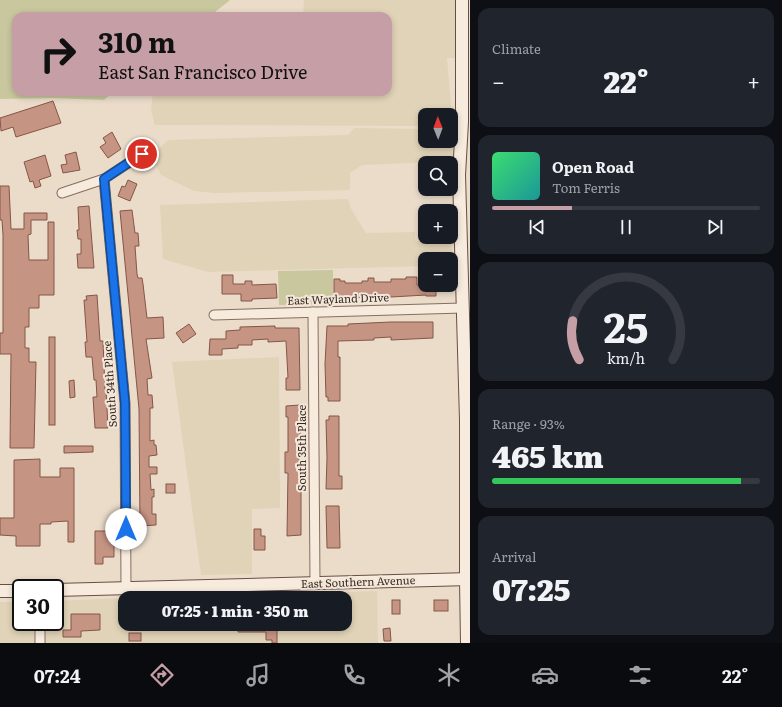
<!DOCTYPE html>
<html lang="en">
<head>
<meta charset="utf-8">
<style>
	body { margin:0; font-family:Literata,serif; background:#20242c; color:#f1f3f6; height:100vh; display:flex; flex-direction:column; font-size:15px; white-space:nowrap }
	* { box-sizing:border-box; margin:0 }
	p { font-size:13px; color:#9ea1a6 }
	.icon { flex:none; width:22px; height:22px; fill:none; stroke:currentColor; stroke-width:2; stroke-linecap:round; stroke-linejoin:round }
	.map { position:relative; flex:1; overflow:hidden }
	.sheet { display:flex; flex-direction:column; gap:8px; padding:8px; background:#0d0f14; width:312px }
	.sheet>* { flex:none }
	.hud { position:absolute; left:12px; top:12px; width:380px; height:84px; border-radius:12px; box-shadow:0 2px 6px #0003; background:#c69ea6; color:#111; overflow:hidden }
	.needle { width:26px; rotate:359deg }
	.fabs { position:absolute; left:418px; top:108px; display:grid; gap:8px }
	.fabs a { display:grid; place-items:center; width:40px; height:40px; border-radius:8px; background:#171b24; box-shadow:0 2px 6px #0003; font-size:20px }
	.speed { position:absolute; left:12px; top:579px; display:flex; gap:8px; font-size:20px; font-weight:700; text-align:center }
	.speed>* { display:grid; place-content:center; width:52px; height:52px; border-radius:50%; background:#171b24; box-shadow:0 2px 6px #0003; line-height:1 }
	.speed .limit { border:2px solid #111; border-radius:6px; background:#fff; color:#111 }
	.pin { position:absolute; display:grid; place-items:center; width:34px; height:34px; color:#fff; margin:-17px; border:2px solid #fff; border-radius:50%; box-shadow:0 1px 4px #0007 }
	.me { position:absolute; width:44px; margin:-22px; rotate:0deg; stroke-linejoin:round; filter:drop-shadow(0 0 3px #0008) }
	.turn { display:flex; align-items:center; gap:14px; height:84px; padding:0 20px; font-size:18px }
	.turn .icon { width:52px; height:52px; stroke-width:2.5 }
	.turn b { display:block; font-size:28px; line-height:34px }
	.big { font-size:30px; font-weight:800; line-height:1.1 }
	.sheet .tile { flex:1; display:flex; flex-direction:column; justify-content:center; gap:6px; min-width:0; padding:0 14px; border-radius:12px; background:#20242c }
	.sheet .dial { align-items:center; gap:0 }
	.dial svg { height:104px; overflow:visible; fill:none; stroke:#363941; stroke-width:7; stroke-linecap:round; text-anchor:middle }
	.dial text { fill:#f1f3f6; stroke:none }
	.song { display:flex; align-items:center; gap:12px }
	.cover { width:48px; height:48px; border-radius:6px; background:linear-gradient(135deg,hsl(140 70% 55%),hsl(180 70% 35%)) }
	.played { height:4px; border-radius:2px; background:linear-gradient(90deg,#c69ea6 30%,#363941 30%) }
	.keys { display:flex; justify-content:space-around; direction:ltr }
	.heat { display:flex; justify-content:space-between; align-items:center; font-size:22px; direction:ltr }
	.charge { height:6px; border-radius:3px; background:linear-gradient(90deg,#34c759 93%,#363941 0) }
	.trip { position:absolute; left:118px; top:591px; width:234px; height:40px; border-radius:12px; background:#171b24; box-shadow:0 2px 6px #0003; font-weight:800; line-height:40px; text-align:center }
	.tab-bar { display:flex; height:64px; justify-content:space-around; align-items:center; background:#090b0e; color:#9ea1a6 }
	.tab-bar .icon { width:28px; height:28px }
	.tab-bar .on { color:#c69ea6 }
	.tab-bar b { font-size:18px; color:#f1f3f6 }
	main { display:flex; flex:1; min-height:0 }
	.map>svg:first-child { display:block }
	.farmland { fill:#e0d3b8 }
	.green { fill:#c9c79e }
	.building { fill:#c69483; stroke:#845647 }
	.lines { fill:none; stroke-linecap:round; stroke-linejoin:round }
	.street-casing { stroke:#866e60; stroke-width:11 }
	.secondary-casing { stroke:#694f43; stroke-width:14 }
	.street { stroke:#f6ebdd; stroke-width:9 }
	.secondary { stroke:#f6ebdd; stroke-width:12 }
	.route-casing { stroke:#114b97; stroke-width:10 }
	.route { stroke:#1a73e8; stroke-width:7 }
	.labels { text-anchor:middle; stroke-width:4; stroke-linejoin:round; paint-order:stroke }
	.street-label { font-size:11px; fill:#382922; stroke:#f3e7d9 }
</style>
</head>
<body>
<main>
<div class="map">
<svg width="470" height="643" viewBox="0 0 470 643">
	<rect width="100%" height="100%" fill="#ebdcca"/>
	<g class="farmland">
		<path d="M 304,0 L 458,0 L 458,58 L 447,58 L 452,117 L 451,115 L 425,115 L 425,126 L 155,125 L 151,110 L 153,92 L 388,92 L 388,16 L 303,16 Z"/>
		<path d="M 354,128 L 425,129 L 425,141 L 451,141 L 451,129 L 453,161 L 362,165 L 350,173 L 350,190 L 215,193 L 194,191 L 161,175 L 155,163 L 157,151 L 168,140 L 348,135 Z"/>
		<path d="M 348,199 L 351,209 L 366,233 L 415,232 L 415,241 L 451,242 L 454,266 L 451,266 L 451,259 L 425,259 L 425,266 L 208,272 L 163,259 L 160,205 Z"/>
		<path d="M 279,357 L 280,508 L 252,509 L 252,574 L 201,575 L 172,362 Z"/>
		<path d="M 377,591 L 378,643 L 0,643 L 0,602 L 21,602 L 21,622 L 55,622 L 55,601 L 125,598 L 125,624 L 345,624 L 345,598 L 141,598 Z"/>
	</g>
	<g class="green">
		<path d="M 0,0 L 230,0 L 210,16 L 16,16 L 16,92 L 113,92 L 104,100 L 53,98 L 0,99 Z"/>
		<path d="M 333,270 L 333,304 L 279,305 L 278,271 Z"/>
	</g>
	<g class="building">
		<path d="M 53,101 L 61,123 L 16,137 L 13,127 L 1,131 L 0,118 Z"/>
		<path d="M 112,132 L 121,149 L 108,158 L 100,147 L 106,143 L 103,138 Z"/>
		<path d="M 76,152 L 80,170 L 63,173 L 61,165 L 67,164 L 65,155 Z"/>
		<path d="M 45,155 L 51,176 L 39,180 L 41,186 L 35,188 L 33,181 L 30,182 L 24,162 Z"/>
		<path d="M 128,180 L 137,184 L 130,201 L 118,196 L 122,186 L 125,187 Z"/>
		<path d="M 0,186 L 9,186 L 11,229 L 24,229 L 24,213 L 47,213 L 47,220 L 31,220 L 31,234 L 28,235 L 29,260 L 48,260 L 48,222 L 54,222 L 54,295 L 39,295 L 39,308 L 29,308 L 29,327 L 25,327 L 25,348 L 29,348 L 29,362 L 36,362 L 34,448 L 10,448 L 11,354 L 0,354 L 0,333 L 3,333 L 3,235 L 2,220 L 0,220 Z"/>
		<path d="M 89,206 L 94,268 L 78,268 L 77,254 L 81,254 L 81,239 L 78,239 L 77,230 L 79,230 L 78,207 Z"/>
		<path d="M 132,210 L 135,233 L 138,233 L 139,246 L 135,246 L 137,274 L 138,278 L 142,278 L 143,284 L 147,318 L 163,317 L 164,338 L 146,339 L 152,378 L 147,379 L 148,395 L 152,395 L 153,408 L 150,408 L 150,441 L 154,440 L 154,445 L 156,445 L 157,455 L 149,456 L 149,467 L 157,467 L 157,474 L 150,474 L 151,490 L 154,489 L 154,497 L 152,497 L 152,514 L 156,514 L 156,525 L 140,526 L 139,409 L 120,211 Z"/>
		<path d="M 222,275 L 233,275 L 233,284 L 245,284 L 245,281 L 252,281 L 252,285 L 276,284 L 277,298 L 252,299 L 252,301 L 241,301 L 241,294 L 222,294 Z"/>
		<path d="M 406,277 L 417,277 L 417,285 L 436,285 L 436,296 L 426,296 L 426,295 L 391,297 L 334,298 L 334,279 L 340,279 L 340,281 L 345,281 L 345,283 L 362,283 L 362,281 L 368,281 L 368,278 L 374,278 L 374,282 L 391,282 L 391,279 L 406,279 Z"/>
		<path d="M 97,295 L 100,341 L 103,341 L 105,389 L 106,389 L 108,428 L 95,428 L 93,397 L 97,397 L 96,380 L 94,380 L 92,357 L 86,357 L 85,342 L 87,342 L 84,300 L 87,300 L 86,296 Z"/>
		<path d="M 391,322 L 433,322 L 433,338 L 391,340 L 391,337 L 374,338 L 374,340 L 338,341 L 338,357 L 340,357 L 340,401 L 328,401 L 328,397 L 326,397 L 325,364 L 327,326 L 348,326 L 348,324 Z"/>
		<path d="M 189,324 L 196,334 L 183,343 L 176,333 Z"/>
		<path d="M 275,326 L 275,328 L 299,328 L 300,390 L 286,390 L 286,378 L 288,378 L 286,341 L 268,342 L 268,339 L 252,340 L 252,345 L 238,345 L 238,348 L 222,349 L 222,355 L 209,355 L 210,339 L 226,339 L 226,331 L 240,330 L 240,327 Z"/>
		<rect x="49" y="337" width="6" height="88"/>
		<path d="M 74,380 L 75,397 L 70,398 L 69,381 Z"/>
		<path d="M 300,405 L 300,432 L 299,463 L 299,478 L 301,478 L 301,535 L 287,536 L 288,473 L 285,473 L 285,452 L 288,452 L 288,417 L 286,417 L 286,406 Z"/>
		<path d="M 329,416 L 339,416 L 339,476 L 342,476 L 342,489 L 326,489 L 327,458 L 326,420 L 329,420 Z"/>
		<path d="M 64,446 L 93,446 L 93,452 L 64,453 Z"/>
		<path d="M 40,459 L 40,477 L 60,477 L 60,468 L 74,468 L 74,542 L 68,542 L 68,521 L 51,522 L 51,524 L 40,524 L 40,546 L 16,546 L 16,536 L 0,535 L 0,518 L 14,518 L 14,460 Z"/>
		<rect x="166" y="484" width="9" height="9"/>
		<path d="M 326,506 L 339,506 L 340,548 L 327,548 Z"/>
		<path d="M 254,529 L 261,529 L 261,536 L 265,536 L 265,550 L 254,550 Z"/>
		<path d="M 95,531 L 114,531 L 114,557 L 103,557 L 103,564 L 95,564 Z"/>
		<rect x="392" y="600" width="8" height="14"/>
		<rect x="434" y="600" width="14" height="11"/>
		<path d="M 71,614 L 100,614 L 100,630 L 81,631 L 81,637 L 63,637 L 63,630 L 71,630 Z"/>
		<path d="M 238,624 L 277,624 L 277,643 L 272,643 L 272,640 L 266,640 L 266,632 L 238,632 Z"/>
		<path d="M 390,628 L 391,641 L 384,641 L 383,629 Z"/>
		<rect x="129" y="633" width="12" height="8"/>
	</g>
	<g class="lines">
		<defs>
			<g id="street">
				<path d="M 104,179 L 125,403 L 126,589"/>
				<path d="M 62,193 L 104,179 L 142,154"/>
				<path d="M 313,312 L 315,583"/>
				<path d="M 214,315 L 463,308"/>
				<path d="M 40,643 L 40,622"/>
			</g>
			<g id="secondary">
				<path d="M 462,0 L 462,122 L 459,175 L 466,420 L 466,580 L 467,643"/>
				<path d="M 55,590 L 470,579"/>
				<path d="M 0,591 L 21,591"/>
			</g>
		</defs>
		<use href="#street" class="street-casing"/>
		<use href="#secondary" class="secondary-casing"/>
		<use href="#street" class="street"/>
		<use href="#secondary" class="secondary"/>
	</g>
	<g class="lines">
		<defs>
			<path id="route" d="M 126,529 L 125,403 L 104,179 L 142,154"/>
		</defs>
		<use href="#route" class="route-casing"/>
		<use href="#route" class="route"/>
	</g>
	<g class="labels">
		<g class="street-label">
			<text transform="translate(338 299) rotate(-2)" y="4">East Wayland Drive</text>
			<text transform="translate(110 384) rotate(-94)" y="4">South 34th Place</text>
			<text transform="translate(302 448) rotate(-90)" y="4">South 35th Place</text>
			<text transform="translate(358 582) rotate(-2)" y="4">East Southern Avenue</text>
		</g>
	</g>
</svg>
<div class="fabs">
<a><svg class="needle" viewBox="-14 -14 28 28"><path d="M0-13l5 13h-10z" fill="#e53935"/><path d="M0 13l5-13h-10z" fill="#9ea1a6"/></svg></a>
<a><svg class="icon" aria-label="search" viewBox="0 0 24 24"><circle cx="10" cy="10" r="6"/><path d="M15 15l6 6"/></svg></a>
<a>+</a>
<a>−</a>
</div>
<div class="speed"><div class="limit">30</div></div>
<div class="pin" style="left:142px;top:154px;background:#d93025"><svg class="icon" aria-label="arrive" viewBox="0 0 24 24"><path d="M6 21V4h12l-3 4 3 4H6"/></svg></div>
<svg class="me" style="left:126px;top:529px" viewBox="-20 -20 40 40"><circle r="19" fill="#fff"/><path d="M0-13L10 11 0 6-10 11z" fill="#1a73e8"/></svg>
<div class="trip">07:25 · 1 min · 350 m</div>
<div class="hud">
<div class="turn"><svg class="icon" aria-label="right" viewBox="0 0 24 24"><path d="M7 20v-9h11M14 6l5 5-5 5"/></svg><div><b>310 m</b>East San Francisco Drive</div></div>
</div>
</div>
<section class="sheet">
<div class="tile"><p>Climate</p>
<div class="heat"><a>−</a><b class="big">22°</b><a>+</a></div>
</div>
<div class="tile">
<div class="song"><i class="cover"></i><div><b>Open Road</b><p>Tom Ferris</p></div></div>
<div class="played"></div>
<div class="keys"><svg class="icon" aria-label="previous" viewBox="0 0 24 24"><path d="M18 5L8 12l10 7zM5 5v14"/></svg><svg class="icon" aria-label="pause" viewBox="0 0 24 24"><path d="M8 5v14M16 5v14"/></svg><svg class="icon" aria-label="next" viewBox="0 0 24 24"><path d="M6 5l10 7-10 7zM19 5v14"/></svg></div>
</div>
<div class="tile dial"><svg viewBox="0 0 100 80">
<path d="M14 69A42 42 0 1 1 86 69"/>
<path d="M14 69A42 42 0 0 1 9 39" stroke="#c69ea6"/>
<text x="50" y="56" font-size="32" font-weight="700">25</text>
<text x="50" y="72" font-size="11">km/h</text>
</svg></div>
<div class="tile"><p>Range · 93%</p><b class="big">465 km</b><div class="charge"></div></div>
<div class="tile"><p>Arrival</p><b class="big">07:25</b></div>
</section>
</main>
<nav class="tab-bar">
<b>07:24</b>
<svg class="icon on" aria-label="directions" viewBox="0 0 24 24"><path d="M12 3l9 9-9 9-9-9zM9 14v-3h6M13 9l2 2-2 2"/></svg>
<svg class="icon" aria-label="music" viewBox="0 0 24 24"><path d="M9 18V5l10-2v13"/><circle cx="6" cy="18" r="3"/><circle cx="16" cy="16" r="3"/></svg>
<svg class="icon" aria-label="phone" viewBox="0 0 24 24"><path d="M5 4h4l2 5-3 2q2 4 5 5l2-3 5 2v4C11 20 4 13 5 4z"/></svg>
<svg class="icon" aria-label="climate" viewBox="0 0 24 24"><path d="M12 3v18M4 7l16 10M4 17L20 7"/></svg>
<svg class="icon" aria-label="car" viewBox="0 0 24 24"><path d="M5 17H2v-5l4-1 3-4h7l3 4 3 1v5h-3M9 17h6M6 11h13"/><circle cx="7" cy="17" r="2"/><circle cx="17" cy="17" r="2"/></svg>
<svg class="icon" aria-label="filters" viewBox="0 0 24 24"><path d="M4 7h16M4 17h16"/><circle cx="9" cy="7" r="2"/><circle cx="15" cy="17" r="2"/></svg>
<b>22°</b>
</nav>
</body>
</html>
